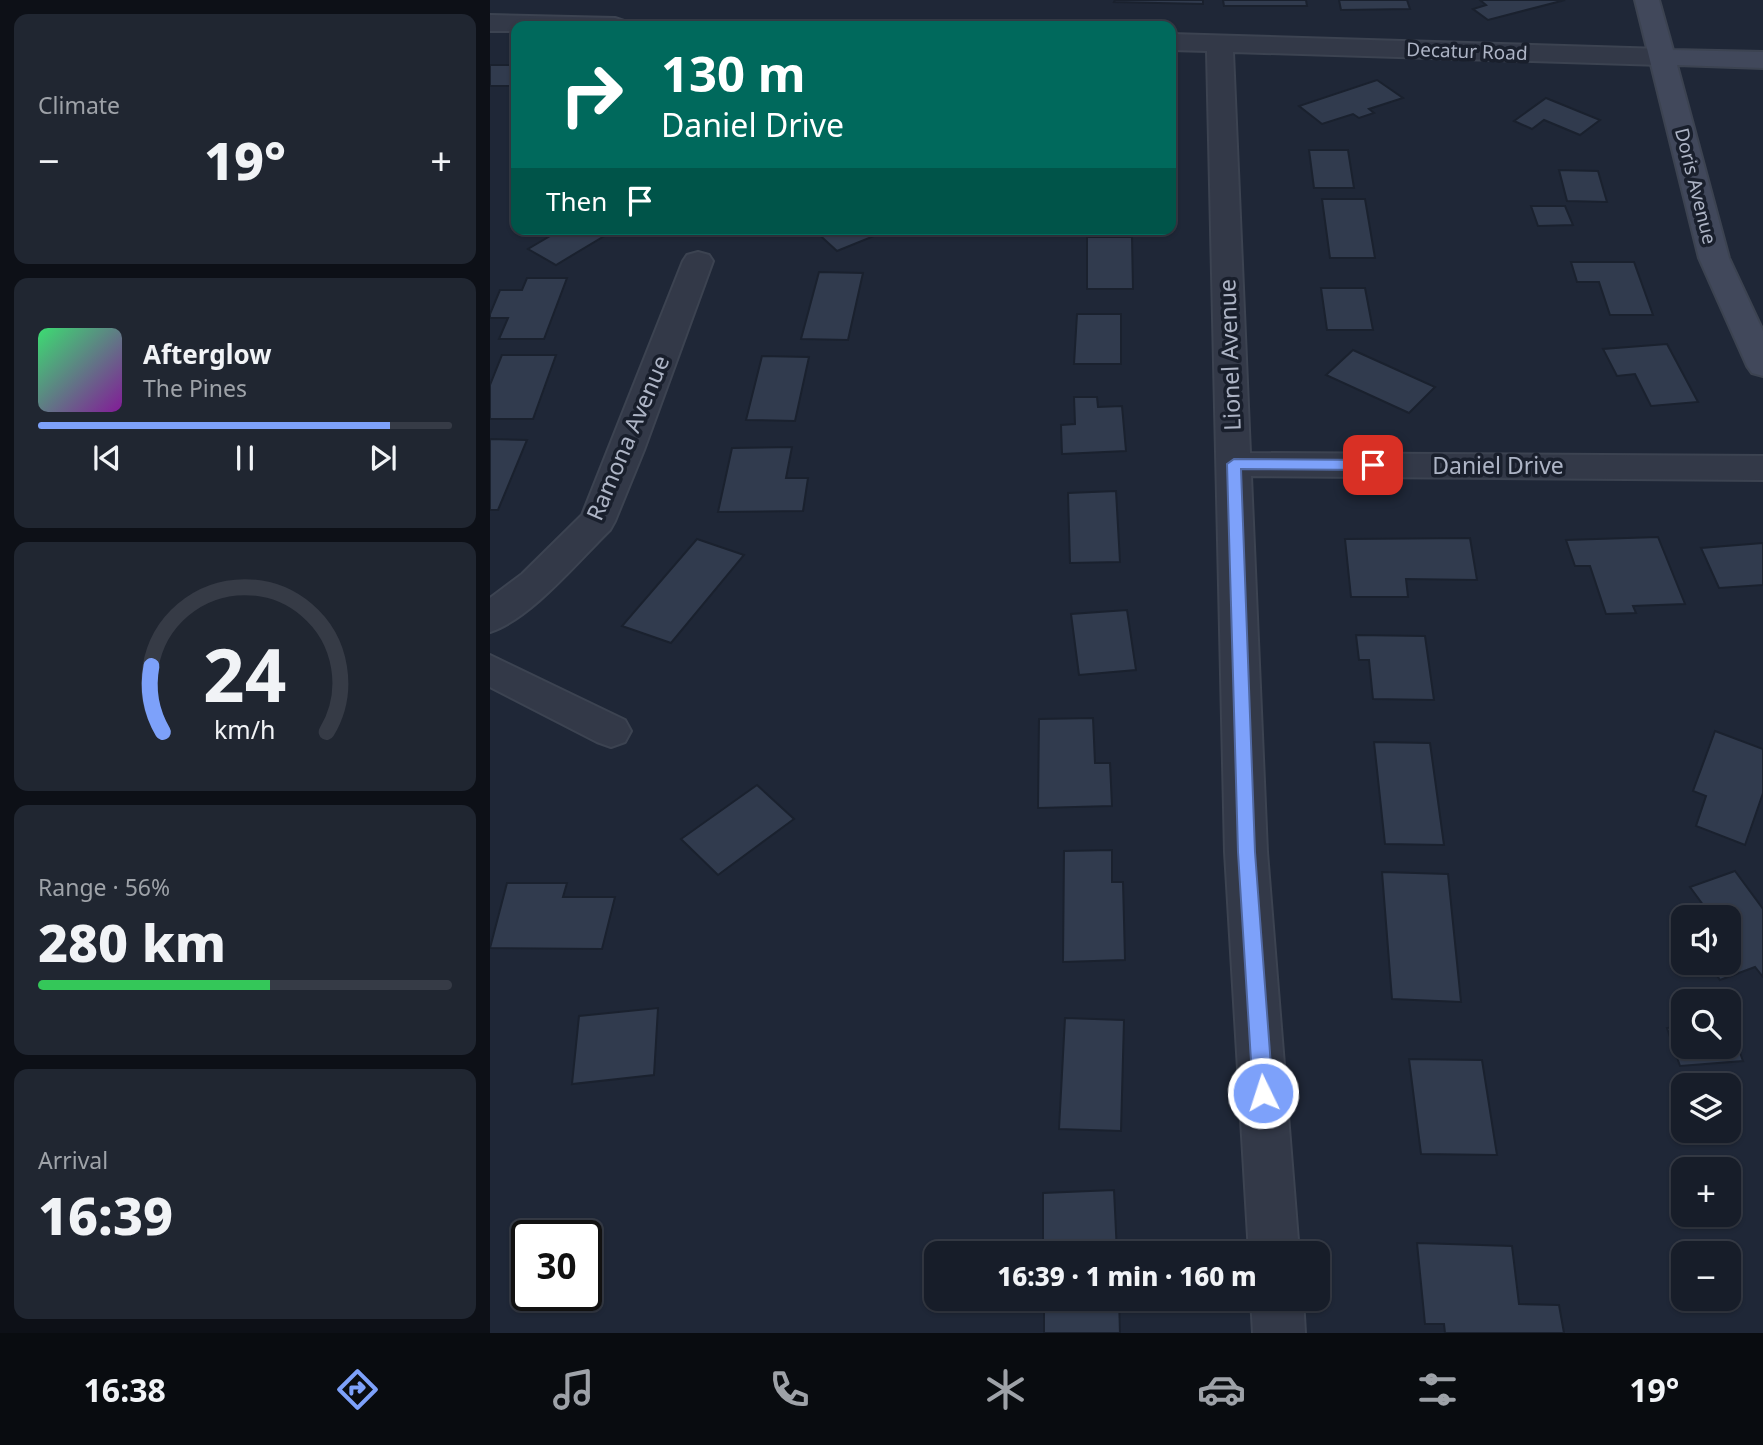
<!DOCTYPE html>
<html lang="en">
<head>
<meta charset="utf-8">
<style>
	body { margin:0; font-family:"Noto Sans",sans-serif; background:#202631; color:#f1f3f6; height:100vh; display:flex; flex-direction:column; font-size:26px; white-space:nowrap }
	* { box-sizing:border-box; margin:0 }
	p { font-size:23px; color:#9ea2a8 }
	.icon { flex:none; width:38px; height:38px; fill:none; stroke:currentColor; stroke-width:2; stroke-linecap:round; stroke-linejoin:round }
	.map { position:relative; flex:1; overflow:hidden }
	.details { display:flex; flex-direction:column; gap:14px; padding:14px; background:#0d1017; width:490px }
	.details>* { flex:none }
	.guide { position:absolute; left:21px; top:21px; width:665px; height:214px; border-radius:14px; box-shadow:0 2px 5px #0004,0 0 0 2px #363b46; background:#00695c; color:#fff; overflow:hidden }
	.tools { position:absolute; left:1181px; top:905px; display:grid; gap:14px }
	.tools a { display:grid; place-items:center; width:70px; height:70px; border-radius:14px; background:#171d29; box-shadow:0 2px 5px #0004,0 0 0 2px #363b46; font-size:35px }
	.speed { position:absolute; left:21px; top:1220px; display:flex; gap:14px; font-size:35px; font-weight:700; text-align:center }
	.speed>* { display:grid; place-content:center; width:91px; height:91px; border-radius:50%; background:#171d29; box-shadow:0 2px 5px #0004,0 0 0 2px #363b46; line-height:1 }
	.speed .limit { border:4px solid #111; border-radius:10px; background:#fff; color:#111 }
	.pin { position:absolute; display:grid; place-items:center; width:60px; height:60px; color:#fff; margin:-30px; border-radius:14px; box-shadow:0 4px 10px #0006 }
	.me { position:absolute; width:77px; margin:-38px; rotate:356deg; stroke-linejoin:round; filter:drop-shadow(0 0 5px #0008) }
	.turn { display:flex; align-items:center; gap:24px; height:147px; padding:0 35px; font-size:32px }
	.turn .icon { width:91px; height:91px; stroke-width:2.5 }
	.turn b { display:block; font-size:49px; line-height:60px }
	.then { display:flex; align-items:center; height:66px; padding:0 35px; background:#0003; gap:14px; font-size:26px }
	.big { font-size:52px; font-weight:800; line-height:1.1 }
	.details .widget { flex:1; display:flex; flex-direction:column; justify-content:center; gap:10px; min-width:0; padding:0 24px; border-radius:14px; background:#202631 }
	.details .dial { align-items:center; gap:0 }
	.dial svg { height:182px; overflow:visible; fill:none; stroke:#363b46; stroke-width:7; stroke-linecap:round; text-anchor:middle }
	.dial text { fill:#f1f3f6; stroke:none }
	.song { display:flex; align-items:center; gap:21px }
	.cover { width:84px; height:84px; border-radius:10px; background:linear-gradient(135deg,hsl(140 70% 55%),hsl(290 70% 35%)) }
	.played { height:7px; border-radius:4px; background:linear-gradient(90deg,#7da1fa 85%,#363b46 85%) }
	.keys { display:flex; justify-content:space-around; direction:ltr }
	.heat { display:flex; justify-content:space-between; align-items:center; font-size:38px; direction:ltr }
	.charge { height:10px; border-radius:5px; background:linear-gradient(90deg,#34c759 56%,#363b46 0) }
	.trip { position:absolute; left:434px; top:1241px; width:406px; height:70px; border-radius:14px; background:#171d29; box-shadow:0 2px 5px #0004,0 0 0 2px #363b46; font-weight:800; line-height:70px; text-align:center }
	.dock { display:flex; height:112px; justify-content:space-around; align-items:center; background:#090c10; color:#9ea2a8 }
	.dock .icon { width:49px; height:49px }
	.dock .on { color:#7da1fa }
	.dock b { font-size:32px; color:#f1f3f6 }
	main { display:flex; flex:1; min-height:0 }
	.map>svg:first-child { display:block }
	.building { fill:#313b4e; stroke:#1a212e; stroke-width:2 }
	.lines { fill:none; stroke-linecap:round; stroke-linejoin:round }
	.street-casing { stroke:#3c4351; stroke-width:4 }
	.secondary-casing { stroke:#3c4351; stroke-width:4 }
	.street { fill:#333948; fill-rule:evenodd }
	.secondary { fill:#41485b; fill-rule:evenodd }
	.route { fill:#7da1fa; stroke:#5169a2; stroke-width:2 }
	.labels { text-anchor:middle; stroke-width:7; stroke-linejoin:round; paint-order:stroke }
	.far-street-label { font-size:19px; fill:#adb4c5; stroke:#191f2c }
	.street-label { font-size:23px; fill:#adb4c5; stroke:#191f2c }
</style>
</head>
<body>
<main>
<section class="details">
<div class="widget"><p>Climate</p>
<div class="heat"><a>−</a><b class="big">19°</b><a>+</a></div>
</div>
<div class="widget">
<div class="song"><i class="cover"></i><div><b>Afterglow</b><p>The Pines</p></div></div>
<div class="played"></div>
<div class="keys"><svg class="icon" aria-label="previous" viewBox="0 0 24 24"><path d="M18 5L8 12l10 7zM5 5v14"/></svg><svg class="icon" aria-label="pause" viewBox="0 0 24 24"><path d="M8 5v14M16 5v14"/></svg><svg class="icon" aria-label="next" viewBox="0 0 24 24"><path d="M6 5l10 7-10 7zM19 5v14"/></svg></div>
</div>
<div class="widget dial"><svg viewBox="0 0 100 80">
<path d="M14 69A42 42 0 1 1 86 69"/>
<path d="M14 69A42 42 0 0 1 9 40" stroke="#7da1fa"/>
<text x="50" y="56" font-size="32" font-weight="700">24</text>
<text x="50" y="72" font-size="11">km/h</text>
</svg></div>
<div class="widget"><p>Range · 56%</p><b class="big">280 km</b><div class="charge"></div></div>
<div class="widget"><p>Arrival</p><b class="big">16:39</b></div>
</section>
<div class="map">
<svg width="1273" height="1333" viewBox="0 0 1273 1333">
	<rect width="100%" height="100%" fill="#1f2737"/>
	<g class="building">
		<path d="M 625,0 L 713,0 L 713,4 L 624,2 Z"/>
		<path d="M 733,0 L 816,0 L 817,6 L 734,6 Z"/>
		<path d="M 849,0 L 917,0 L 920,9 L 851,10 Z"/>
		<path d="M 990,0 L 1075,0 L 998,20 L 983,9 L 996,5 Z"/>
		<rect x="0" y="65" width="26" height="21"/>
		<path d="M 887,80 L 913,98 L 879,109 L 884,113 L 869,118 L 863,114 L 832,124 L 809,106 Z"/>
		<path d="M 1056,98 L 1110,120 L 1090,135 L 1054,120 L 1042,129 L 1024,121 Z"/>
		<path d="M 819,150 L 858,150 L 864,188 L 824,188 Z"/>
		<path d="M 1069,170 L 1108,171 L 1117,202 L 1077,201 Z"/>
		<path d="M 832,199 L 875,199 L 885,258 L 840,258 Z"/>
		<path d="M 1041,206 L 1075,206 L 1083,225 L 1048,226 Z"/>
		<path d="M 72,229 L 126,229 L 66,265 L 38,249 Z"/>
		<path d="M 323,229 L 391,229 L 394,232 L 347,251 Z"/>
		<path d="M 597,237 L 642,237 L 643,289 L 597,289 Z"/>
		<path d="M 1081,262 L 1144,262 L 1163,315 L 1120,315 L 1109,282 L 1087,282 Z"/>
		<path d="M 329,272 L 373,273 L 358,340 L 311,339 Z"/>
		<path d="M 37,278 L 77,278 L 54,339 L 9,339 L 18,318 L 0,318 L 0,314 L 10,290 L 32,290 Z"/>
		<path d="M 831,288 L 875,288 L 883,330 L 837,330 Z"/>
		<path d="M 587,314 L 631,314 L 631,364 L 584,364 Z"/>
		<path d="M 1177,344 L 1208,402 L 1161,406 L 1145,374 L 1127,376 L 1113,349 Z"/>
		<path d="M 863,350 L 945,387 L 919,413 L 836,375 Z"/>
		<path d="M 12,355 L 66,355 L 43,419 L 0,419 L 0,385 Z"/>
		<path d="M 272,356 L 319,357 L 305,421 L 256,420 Z"/>
		<path d="M 584,397 L 607,397 L 608,407 L 632,406 L 636,451 L 572,454 L 571,425 L 585,424 Z"/>
		<path d="M 0,439 L 37,440 L 8,510 L 0,510 Z"/>
		<path d="M 302,447 L 296,478 L 318,478 L 313,511 L 228,512 L 242,448 Z"/>
		<path d="M 626,491 L 630,562 L 580,563 L 578,493 Z"/>
		<path d="M 1168,537 L 1195,604 L 1143,606 L 1146,613 L 1116,614 L 1100,566 L 1085,566 L 1076,540 Z"/>
		<path d="M 980,538 L 987,580 L 916,579 L 918,597 L 861,597 L 855,539 Z"/>
		<path d="M 207,539 L 254,555 L 181,643 L 132,626 Z"/>
		<path d="M 1273,543 L 1273,585 L 1229,588 L 1211,548 Z"/>
		<path d="M 637,610 L 646,670 L 589,675 L 581,614 Z"/>
		<path d="M 866,635 L 935,636 L 944,700 L 883,699 L 879,660 L 869,660 Z"/>
		<path d="M 603,718 L 605,763 L 620,763 L 622,806 L 548,808 L 549,719 Z"/>
		<path d="M 1225,731 L 1273,749 L 1273,793 L 1255,845 L 1206,826 L 1216,796 L 1203,791 Z"/>
		<path d="M 884,742 L 940,743 L 954,845 L 895,844 Z"/>
		<path d="M 267,785 L 304,819 L 228,875 L 191,839 Z"/>
		<path d="M 622,850 L 622,882 L 633,882 L 635,960 L 573,962 L 574,851 Z"/>
		<path d="M 1245,871 L 1273,909 L 1273,977 L 1265,967 L 1230,980 L 1218,962 L 1239,962 L 1239,917 L 1222,917 L 1200,887 Z"/>
		<path d="M 892,872 L 958,874 L 971,1002 L 902,999 Z"/>
		<path d="M 17,883 L 77,883 L 73,897 L 125,897 L 112,949 L 0,948 Z"/>
		<path d="M 168,1008 L 164,1075 L 82,1084 L 89,1016 Z"/>
		<path d="M 575,1018 L 634,1020 L 631,1131 L 569,1129 Z"/>
		<path d="M 1239,1023 L 1253,1061 L 1190,1066 L 1177,1028 L 1194,1026 L 1194,1046 L 1239,1046 Z"/>
		<path d="M 919,1059 L 992,1060 L 1007,1155 L 931,1154 Z"/>
		<path d="M 624,1190 L 627,1253 L 553,1253 L 553,1193 Z"/>
		<path d="M 927,1243 L 1022,1246 L 1029,1304 L 1069,1305 L 1074,1333 L 955,1333 L 954,1324 L 935,1324 Z"/>
		<path d="M 554,1298 L 629,1298 L 630,1333 L 554,1333 Z"/>
	</g>
	<g class="lines">
		<defs>
			<g id="street">
				<path d="M 0,15 L 125,18 L 134,21 L 138,26 L 26,26 L 26,31 L 0,31 Z"/>
				<path d="M 681,34 L 1172,49 L 1181,51 L 1185,57 L 1181,63 L 1172,65 L 743,52 L 760,453 L 1273,456 L 1273,480 L 761,476 L 777,852 L 809,1253 L 759,1253 L 735,852 L 717,51 L 681,50 Z"/>
				<path d="M 208,252 L 219,255 L 223,261 L 154,450 L 125,521 L 120,530 C 89,560 41,619 0,632 L 0,598 L 32,574 L 92,515 L 193,261 L 197,255 Z"/>
				<path d="M 0,655 L 135,720 L 141,731 L 135,742 L 121,747 L 107,742 L 0,687 Z"/>
				<path d="M 761,1298 L 813,1298 L 815,1333 L 763,1333 Z"/>
			</g>
			<path id="secondary" d="M 1145,0 L 1169,0 L 1183,50 L 1273,52 L 1273,68 L 1187,65 L 1239,258 L 1273,331 L 1273,376 L 1262,373 L 1257,366 L 1209,258 Z"/>
		</defs>
		<use href="#street" class="street-casing"/>
		<use href="#secondary" class="secondary-casing"/>
		<use href="#street" class="street"/>
		<use href="#secondary" class="secondary"/>
	</g>
	<path class="route" d="M 744,459 L 883,460 L 890,465 L 883,470 L 751,469 L 765,852 L 783,1093 L 780,1099 L 773,1102 L 766,1099 L 763,1093 L 748,852 L 737,464 Z"/>
	<g class="labels">
		<g class="far-street-label">
			<text transform="translate(977 51) rotate(2)" y="7">Decatur Road</text>
			<text transform="translate(1206 186) rotate(76)" y="7">Doris Avenue</text>
		</g>
		<g class="street-label">
			<text transform="translate(740 355) rotate(-92)" y="8">Lionel Avenue</text>
			<text transform="translate(138 438) rotate(-67)" y="8">Ramona Avenue</text>
			<text x="1008" y="474">Daniel Drive</text>
		</g>
	</g>
</svg>
<div class="tools">
<a><svg class="icon" aria-label="sound" viewBox="0 0 24 24"><path d="M4 9h4l5-4v14l-5-4H4zM17 9q2 3 0 6"/></svg></a>
<a><svg class="icon" aria-label="search" viewBox="0 0 24 24"><circle cx="10" cy="10" r="6"/><path d="M15 15l6 6"/></svg></a>
<a><svg class="icon" aria-label="layers" viewBox="0 0 24 24"><path d="M12 4l9 5-9 5-9-5zM3 14l9 5 9-5"/></svg></a>
<a>+</a>
<a>−</a>
</div>
<div class="speed"><div class="limit">30</div></div>
<div class="pin" style="left:883px;top:465px;background:#d93025"><svg class="icon" aria-label="arrive" viewBox="0 0 24 24"><path d="M6 21V4h12l-3 4 3 4H6"/></svg></div>
<svg class="me" style="left:773px;top:1093px" viewBox="-20 -20 40 40"><circle r="17" fill="#7da1fa" stroke="#fff" stroke-width="3"/><path d="M0-11L8 9 0 5-8 9z" fill="#fff"/></svg>
<div class="trip">16:39 · 1 min · 160 m</div>
<div class="guide">
<div class="turn"><svg class="icon" aria-label="right" viewBox="0 0 24 24"><path d="M7 20v-9h11M14 6l5 5-5 5"/></svg><div><b>130 m</b>Daniel Drive</div></div>
<div class="then">Then<svg class="icon" aria-label="arrive" viewBox="0 0 24 24"><path d="M6 21V4h12l-3 4 3 4H6"/></svg></div>
</div>
</div>
</main>
<nav class="dock">
<b>16:38</b>
<svg class="icon on" aria-label="directions" viewBox="0 0 24 24"><path d="M12 3l9 9-9 9-9-9zM9 14v-3h6M13 9l2 2-2 2"/></svg>
<svg class="icon" aria-label="music" viewBox="0 0 24 24"><path d="M9 18V5l10-2v13"/><circle cx="6" cy="18" r="3"/><circle cx="16" cy="16" r="3"/></svg>
<svg class="icon" aria-label="phone" viewBox="0 0 24 24"><path d="M5 4h4l2 5-3 2q2 4 5 5l2-3 5 2v4C11 20 4 13 5 4z"/></svg>
<svg class="icon" aria-label="climate" viewBox="0 0 24 24"><path d="M12 3v18M4 7l16 10M4 17L20 7"/></svg>
<svg class="icon" aria-label="car" viewBox="0 0 24 24"><path d="M5 17H2v-5l4-1 3-4h7l3 4 3 1v5h-3M9 17h6M6 11h13"/><circle cx="7" cy="17" r="2"/><circle cx="17" cy="17" r="2"/></svg>
<svg class="icon" aria-label="filters" viewBox="0 0 24 24"><path d="M4 7h16M4 17h16"/><circle cx="9" cy="7" r="2"/><circle cx="15" cy="17" r="2"/></svg>
<b>19°</b>
</nav>
</body>
</html>
